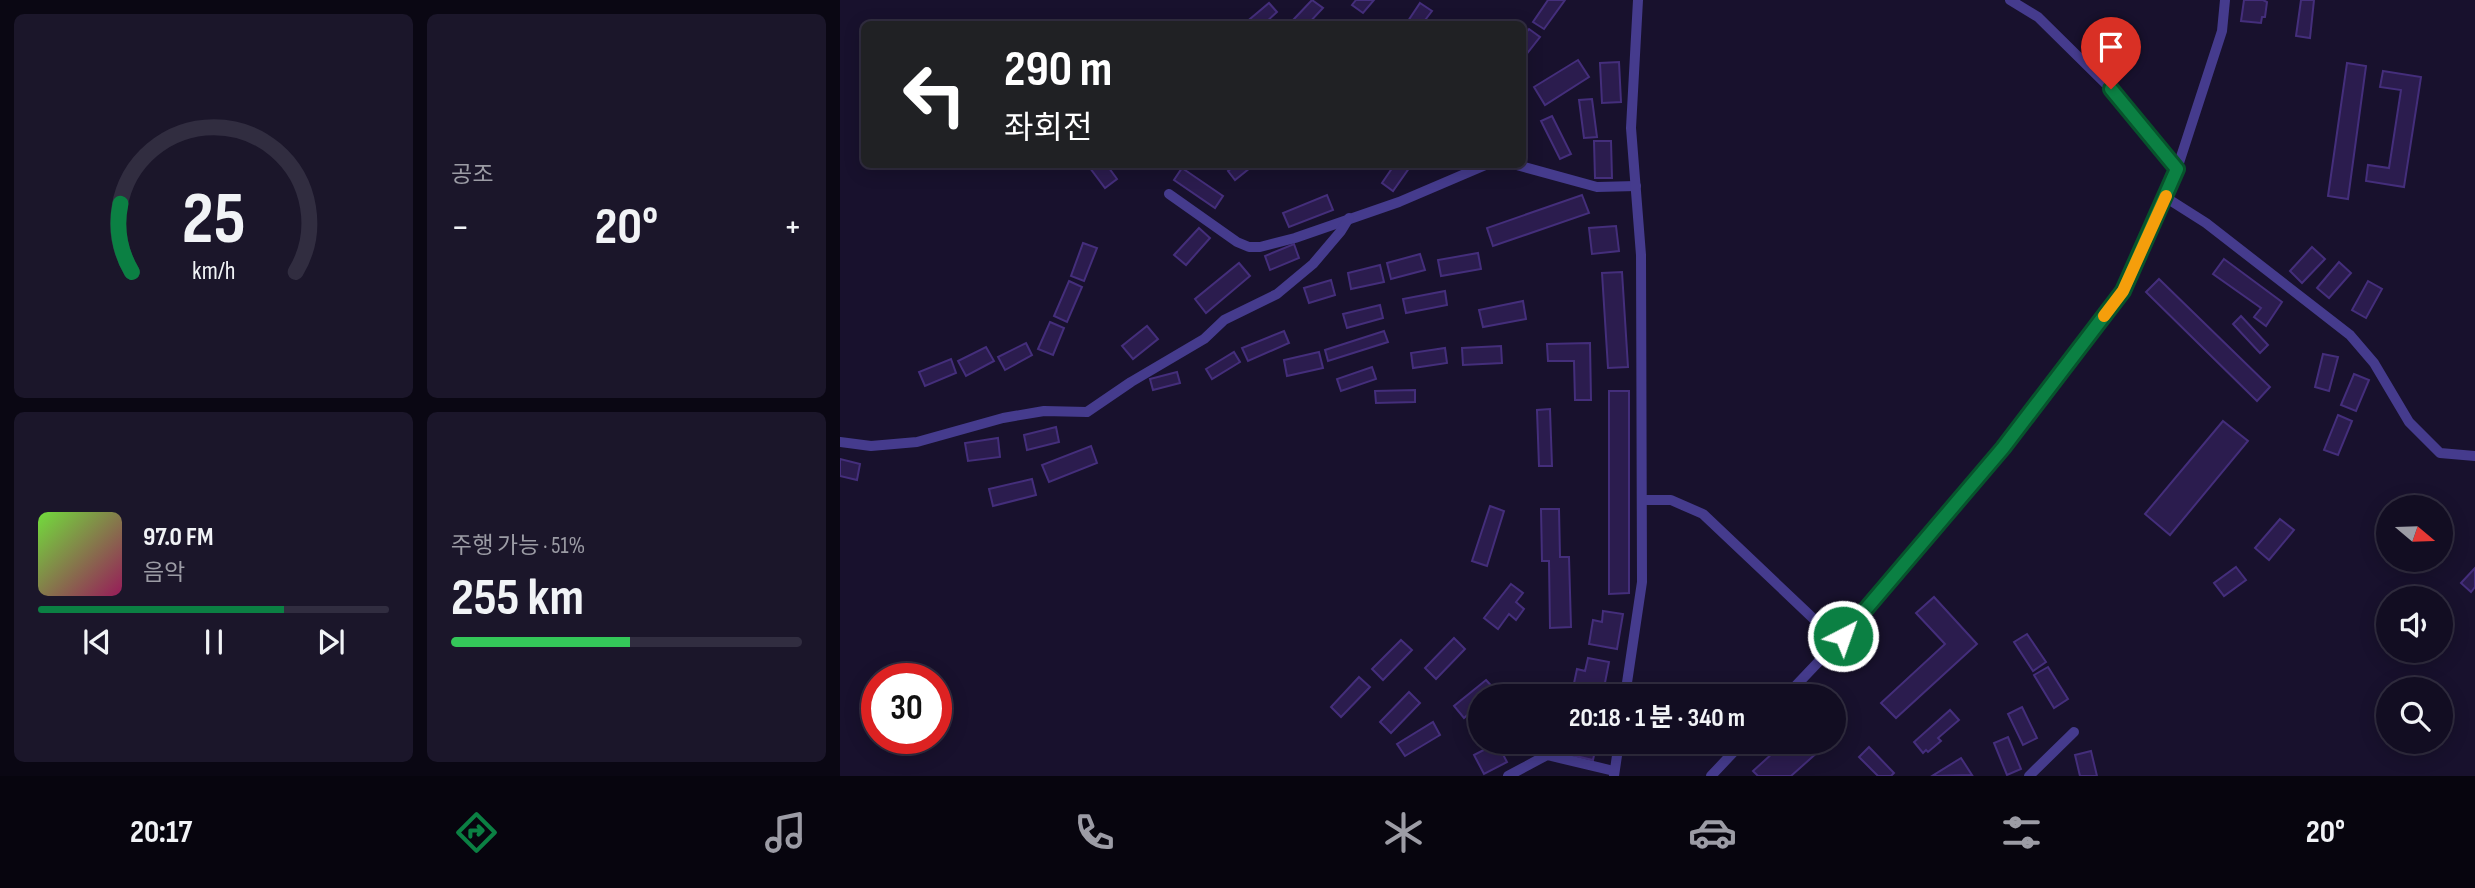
<!DOCTYPE html>
<html lang="ko">
<head>
<meta charset="utf-8">
<style>
	body { margin:0; font-family:"Sofia Sans Condensed","Noto Sans KR",sans-serif; background:#1b162a; color:#f1f3f6; height:100vh; display:flex; flex-direction:column; font-size:26px; white-space:nowrap }
	* { box-sizing:border-box; margin:0 }
	p { font-size:23px; color:#9c9ca5 }
	.icon { flex:none; width:38px; height:38px; fill:none; stroke:currentColor; stroke-width:2; stroke-linecap:round; stroke-linejoin:round }
	.map { position:relative; flex:1; overflow:hidden }
	.side { display:flex; flex-direction:column; gap:14px; padding:14px; background:#0a0713; width:840px }
	.side>* { flex:none }
	.guide { position:absolute; left:21px; top:21px; width:665px; height:147px; border-radius:10px; box-shadow:0 4px 18px #0003,0 0 0 2px #312d40; background:#202124; color:#fff; overflow:hidden }
	.needle { width:46px; rotate:109deg }
	.tools { position:absolute; left:1536px; top:495px; display:grid; gap:14px }
	.tools a { display:grid; place-items:center; width:77px; height:77px; border-radius:50%; background:#120d22; box-shadow:0 4px 18px #0003,0 0 0 2px #312d40; font-size:35px }
	.speed { position:absolute; left:21px; top:663px; display:flex; gap:14px; font-size:35px; font-weight:700; text-align:center }
	.speed>* { display:grid; place-content:center; width:91px; height:91px; border-radius:50%; background:#120d22; box-shadow:0 4px 18px #0003,0 0 0 2px #312d40; line-height:1 }
	.speed .limit { border:10px solid #d22; background:#fff; color:#111 }
	.pin { position:absolute; display:grid; place-items:center; width:60px; height:60px; color:#fff; margin:-72px -30px; border-radius:50% 50% 50% 0; rotate:-45deg; box-shadow:0 0 7px #0007 }
	.pin .icon { rotate:45deg }
	.me { position:absolute; width:77px; margin:-38px; rotate:41deg; stroke-linejoin:round; filter:drop-shadow(0 0 5px #0008) }
	.turn { display:flex; align-items:center; gap:24px; height:147px; padding:0 28px; font-size:32px }
	.turn .icon { width:91px; height:91px; stroke-width:2.5 }
	.turn b { display:block; font-size:49px; line-height:60px }
	.big { font-size:52px; font-weight:700; line-height:1.1 }
	.side .tile { flex:1; display:flex; flex-direction:column; justify-content:center; gap:10px; min-width:0; padding:0 24px; border-radius:10px; background:#1b162a }
	.side .dial { align-items:center; gap:0 }
	.dial svg { height:182px; overflow:visible; fill:none; stroke:#312d40; stroke-width:7; stroke-linecap:round; text-anchor:middle }
	.dial text { fill:#f1f3f6; stroke:none }
	.song { display:flex; align-items:center; gap:21px }
	.cover { width:84px; height:84px; border-radius:10px; background:linear-gradient(135deg,hsl(100 70% 55%),hsl(330 70% 35%)) }
	.played { height:7px; border-radius:4px; background:linear-gradient(90deg,#0b8043 70%,#312d40 70%) }
	.keys { display:flex; justify-content:space-around; direction:ltr }
	.heat { display:flex; justify-content:space-between; align-items:center; font-size:38px; direction:ltr }
	.charge { height:10px; border-radius:5px; background:linear-gradient(90deg,#34c759 51%,#312d40 0) }
	.side .tiles { flex:1; display:grid; gap:14px; grid-template-columns:repeat(2,1fr) }
	.trip { position:absolute; left:628px; top:684px; width:378px; height:70px; border-radius:35px; background:#120d22; box-shadow:0 4px 18px #0003,0 0 0 2px #312d40; font-weight:700; line-height:70px; text-align:center }
	.dock { display:flex; height:112px; justify-content:space-around; align-items:center; background:#07050e; color:#9c9ca5 }
	.dock .icon { width:49px; height:49px }
	.dock .current { color:#0b8043 }
	.dock b { font-size:32px; color:#f1f3f6 }
	main { display:flex; flex:1; min-height:0 }
	.map>svg:first-child { display:block }
	.building { fill:#2b1c4e; stroke:#442e7b; stroke-width:2 }
	.lines { fill:none; stroke-linecap:round; stroke-linejoin:round }
	.street { stroke:#453b8d; stroke-width:10 }
	.route-casing { stroke:#07532c; stroke-width:18 }
	.route { stroke:#0b8043; stroke-width:12 }
	.slow { stroke:#f59e0b; stroke-width:12 }
</style>
</head>
<body>
<main>
<section class="side">
<div class="tiles">
<div class="tile dial"><svg viewBox="0 0 100 80">
<path d="M14 69A42 42 0 1 1 86 69"/>
<path d="M14 69A42 42 0 0 1 9 39" stroke="#0b8043"/>
<text x="50" y="56" font-size="32" font-weight="700">25</text>
<text x="50" y="72" font-size="11">km/h</text>
</svg></div>
<div class="tile"><p>공조</p>
<div class="heat"><a>−</a><b class="big">20°</b><a>+</a></div>
</div>
<div class="tile">
<div class="song"><i class="cover"></i><div><b>97.0 FM</b><p>음악</p></div></div>
<div class="played"></div>
<div class="keys"><svg class="icon" aria-label="previous" viewBox="0 0 24 24"><path d="M18 5L8 12l10 7zM5 5v14"/></svg><svg class="icon" aria-label="pause" viewBox="0 0 24 24"><path d="M8 5v14M16 5v14"/></svg><svg class="icon" aria-label="next" viewBox="0 0 24 24"><path d="M6 5l10 7-10 7zM19 5v14"/></svg></div>
</div>
<div class="tile"><p>주행 가능 · 51%</p><b class="big">255 km</b><div class="charge"></div></div>
</div>
</section>
<div class="map">
<svg width="1635" height="776" viewBox="0 0 1635 776">
	<rect width="100%" height="100%" fill="#18112d"/>
	<g class="building">
		<path d="M 472,0 L 483,8 L 468,24 L 460,24 L 454,19 Z"/>
		<path d="M 516,0 L 534,0 L 523,13 L 512,5 Z"/>
		<path d="M 708,0 L 725,0 L 704,29 L 693,22 Z"/>
		<path d="M 1404,0 L 1423,0 L 1427,2 L 1425,17 L 1422,17 L 1421,23 L 1401,21 Z"/>
		<path d="M 1461,0 L 1474,0 L 1470,38 L 1456,36 Z"/>
		<path d="M 429,3 L 437,12 L 424,24 L 404,24 Z"/>
		<path d="M 580,3 L 592,11 L 582,24 L 566,24 Z"/>
		<path d="M 689,29 L 700,37 L 682,60 L 682,37 Z"/>
		<path d="M 738,60 L 749,77 L 705,105 L 694,87 Z"/>
		<path d="M 779,62 L 781,102 L 762,103 L 760,63 Z"/>
		<path d="M 1507,63 L 1526,66 L 1508,199 L 1488,196 Z"/>
		<path d="M 1543,71 L 1581,77 L 1564,187 L 1526,181 L 1528,165 L 1549,168 L 1561,90 L 1540,87 Z"/>
		<path d="M 752,99 L 757,137 L 744,138 L 739,100 Z"/>
		<path d="M 712,116 L 731,154 L 720,159 L 701,121 Z"/>
		<path d="M 754,141 L 771,141 L 772,178 L 755,178 Z"/>
		<path d="M 247,164 L 266,164 L 277,179 L 265,188 Z"/>
		<path d="M 397,164 L 408,164 L 410,168 L 395,180 L 388,171 Z"/>
		<path d="M 555,164 L 572,164 L 553,191 L 542,183 Z"/>
		<path d="M 342,168 L 383,196 L 375,208 L 334,180 Z"/>
		<path d="M 487,195 L 493,210 L 449,227 L 443,213 Z"/>
		<path d="M 742,195 L 749,213 L 653,246 L 647,228 Z"/>
		<path d="M 776,226 L 779,251 L 752,254 L 749,228 Z"/>
		<path d="M 359,228 L 370,238 L 346,265 L 334,255 Z"/>
		<path d="M 243,243 L 257,248 L 244,281 L 231,276 Z"/>
		<path d="M 454,244 L 459,258 L 430,270 L 425,256 Z"/>
		<path d="M 1472,247 L 1485,259 L 1462,283 L 1450,271 Z"/>
		<path d="M 638,253 L 641,269 L 601,276 L 598,260 Z"/>
		<path d="M 580,254 L 585,270 L 551,279 L 547,263 Z"/>
		<path d="M 1384,259 L 1442,302 L 1426,326 L 1414,317 L 1421,308 L 1373,274 Z"/>
		<path d="M 1499,262 L 1511,273 L 1489,298 L 1477,288 Z"/>
		<path d="M 399,263 L 410,276 L 366,313 L 355,299 Z"/>
		<path d="M 540,265 L 544,282 L 511,289 L 508,273 Z"/>
		<path d="M 782,272 L 788,367 L 768,368 L 762,273 Z"/>
		<path d="M 1319,279 L 1430,387 L 1417,401 L 1306,292 Z"/>
		<path d="M 491,280 L 495,295 L 469,303 L 464,288 Z"/>
		<path d="M 229,281 L 242,287 L 227,322 L 214,316 Z"/>
		<path d="M 1528,281 L 1542,289 L 1526,318 L 1512,310 Z"/>
		<path d="M 605,291 L 607,305 L 566,313 L 563,299 Z"/>
		<path d="M 683,301 L 686,319 L 643,327 L 639,310 Z"/>
		<path d="M 540,305 L 543,318 L 507,328 L 503,314 Z"/>
		<path d="M 1401,316 L 1428,345 L 1420,353 L 1393,324 Z"/>
		<path d="M 210,322 L 224,328 L 213,355 L 198,349 Z"/>
		<path d="M 307,326 L 318,339 L 293,359 L 282,346 Z"/>
		<path d="M 444,331 L 449,343 L 408,361 L 402,348 Z"/>
		<path d="M 544,331 L 548,342 L 488,361 L 485,350 Z"/>
		<path d="M 186,343 L 192,355 L 165,370 L 158,357 Z"/>
		<path d="M 750,343 L 751,400 L 735,400 L 734,361 L 708,361 L 707,344 Z"/>
		<path d="M 661,346 L 662,363 L 623,365 L 622,348 Z"/>
		<path d="M 146,347 L 154,361 L 126,376 L 118,361 Z"/>
		<path d="M 605,348 L 607,363 L 573,368 L 571,353 Z"/>
		<path d="M 394,352 L 400,362 L 372,379 L 366,369 Z"/>
		<path d="M 479,352 L 483,368 L 447,376 L 444,360 Z"/>
		<path d="M 1483,354 L 1498,357 L 1489,391 L 1475,387 Z"/>
		<path d="M 111,359 L 116,373 L 85,386 L 79,372 Z"/>
		<path d="M 532,367 L 536,379 L 501,391 L 497,379 Z"/>
		<path d="M 337,372 L 340,383 L 313,390 L 310,379 Z"/>
		<path d="M 1514,374 L 1529,380 L 1516,411 L 1501,405 Z"/>
		<path d="M 575,390 L 575,402 L 536,403 L 535,391 Z"/>
		<path d="M 769,391 L 789,391 L 789,593 L 769,594 Z"/>
		<path d="M 710,409 L 712,466 L 699,466 L 697,410 Z"/>
		<path d="M 1498,415 L 1512,421 L 1498,455 L 1484,450 Z"/>
		<path d="M 1383,421 L 1408,441 L 1330,535 L 1305,514 Z"/>
		<path d="M 216,427 L 219,442 L 187,450 L 184,435 Z"/>
		<path d="M 158,438 L 160,457 L 128,461 L 125,443 Z"/>
		<path d="M 251,446 L 257,463 L 209,482 L 202,465 Z"/>
		<path d="M 0,459 L 20,464 L 17,480 L 0,476 Z"/>
		<path d="M 192,479 L 196,495 L 153,506 L 149,489 Z"/>
		<path d="M 650,506 L 664,511 L 647,566 L 632,561 Z"/>
		<path d="M 701,509 L 719,509 L 720,557 L 729,557 L 731,627 L 710,628 L 709,561 L 702,561 Z"/>
		<path d="M 1440,519 L 1454,530 L 1429,560 L 1415,548 Z"/>
		<path d="M 1396,567 L 1406,580 L 1384,596 L 1374,583 Z"/>
		<path d="M 1635,568 L 1635,587 L 1631,592 L 1621,583 Z"/>
		<path d="M 671,584 L 683,593 L 676,602 L 684,609 L 676,620 L 669,614 L 658,629 L 644,618 Z"/>
		<path d="M 1094,597 L 1137,644 L 1056,718 L 1041,703 L 1105,644 L 1076,613 Z"/>
		<path d="M 763,611 L 783,614 L 777,649 L 749,644 L 753,620 L 762,622 Z"/>
		<path d="M 1187,634 L 1206,662 L 1193,671 L 1174,642 Z"/>
		<path d="M 614,638 L 625,649 L 596,679 L 585,668 Z"/>
		<path d="M 561,640 L 572,650 L 543,680 L 532,669 Z"/>
		<path d="M 748,658 L 769,662 L 763,693 L 733,688 L 737,669 L 745,671 Z"/>
		<path d="M 1208,667 L 1228,699 L 1214,708 L 1194,675 Z"/>
		<path d="M 519,677 L 530,687 L 501,717 L 491,707 Z"/>
		<path d="M 646,680 L 656,691 L 650,696 L 640,696 L 640,704 L 624,718 L 614,706 Z"/>
		<path d="M 569,692 L 580,703 L 551,733 L 540,722 Z"/>
		<path d="M 1182,707 L 1197,738 L 1183,745 L 1168,714 Z"/>
		<path d="M 1110,710 L 1119,720 L 1098,738 L 1101,741 L 1088,752 L 1086,750 L 1083,753 L 1074,742 Z"/>
		<path d="M 593,722 L 600,735 L 565,756 L 557,744 Z"/>
		<path d="M 1168,737 L 1181,769 L 1167,775 L 1154,743 Z"/>
		<path d="M 703,742 L 757,742 L 753,760 L 701,748 Z"/>
		<path d="M 945,742 L 989,742 L 951,776 L 918,776 L 913,771 Z"/>
		<path d="M 657,743 L 667,762 L 644,774 L 634,755 Z"/>
		<path d="M 1029,747 L 1054,773 L 1051,776 L 1038,776 L 1019,757 Z"/>
		<path d="M 1251,751 L 1257,776 L 1240,776 L 1235,755 Z"/>
		<path d="M 1121,758 L 1132,775 L 1092,776 Z"/>
	</g>
	<g class="lines">
		<g class="street">
			<path d="M 1170,0 L 1198,17 L 1271,89 L 1337,169"/>
			<path d="M 673,164 L 757,187 L 796,186"/>
			<path d="M 329,194 L 397,242 L 409,247 L 420,247 L 455,238 L 559,202 L 648,164"/>
			<path d="M 1325,197 L 1366,223 L 1510,335 L 1534,363 L 1569,422 L 1600,453 L 1635,456"/>
			<path d="M 0,442 L 31,446 L 77,442 L 163,418 L 204,411 L 247,412 L 291,382 L 364,339 L 384,320 L 437,294 L 473,264 L 501,231 L 509,218"/>
			<path d="M 802,500 L 831,500 L 863,514 L 997,641"/>
			<path d="M 785,696 L 802,582 L 801,255 L 791,128 L 798,0"/>
			<path d="M 946,696 L 1003,636 L 1163,448 L 1283,291 L 1337,169 L 1382,31 L 1385,0"/>
			<path d="M 668,776 L 707,755 L 774,771"/>
			<path d="M 774,776 L 779,742"/>
			<path d="M 871,776 L 903,742"/>
			<path d="M 1189,776 L 1234,732"/>
		</g>
	</g>
	<g class="lines">
		<defs>
			<path id="route" d="M 1003,636 L 1163,448 L 1283,291 L 1337,169 L 1271,89"/>
		</defs>
		<use href="#route" class="route-casing"/>
		<use href="#route" class="route"/>
		<path class="slow" d="M 1264,316 L 1283,291 L 1326,196"/>
	</g>
</svg>
<div class="tools">
<a><svg class="needle" viewBox="-14 -14 28 28"><path d="M0-13l5 13h-10z" fill="#e53935"/><path d="M0 13l5-13h-10z" fill="#9c9ca5"/></svg></a>
<a><svg class="icon" aria-label="sound" viewBox="0 0 24 24"><path d="M4 9h4l5-4v14l-5-4H4zM17 9q2 3 0 6"/></svg></a>
<a><svg class="icon" aria-label="search" viewBox="0 0 24 24"><circle cx="10" cy="10" r="6"/><path d="M15 15l6 6"/></svg></a>
</div>
<div class="speed"><div class="limit">30</div></div>
<div class="pin" style="left:1271px;top:89px;background:#d93025"><svg class="icon" aria-label="arrive" viewBox="0 0 24 24"><path d="M6 21V4h12l-3 4 3 4H6"/></svg></div>
<svg class="me" style="left:1003px;top:636px" viewBox="-20 -20 40 40"><circle r="17" fill="#0b8043" stroke="#fff" stroke-width="3"/><path d="M0-11L8 9 0 5-8 9z" fill="#fff"/></svg>
<div class="trip">20:18 · 1 분 · 340 m</div>
<div class="guide">
<div class="turn"><svg class="icon" aria-label="left" viewBox="0 0 24 24"><path d="M17 20v-9H6M10 6l-5 5 5 5"/></svg><div><b>290 m</b>좌회전</div></div>
</div>
</div>
</main>
<nav class="dock">
<b>20:17</b>
<svg class="icon current" aria-label="directions" viewBox="0 0 24 24"><path d="M12 3l9 9-9 9-9-9zM9 14v-3h6M13 9l2 2-2 2"/></svg>
<svg class="icon" aria-label="music" viewBox="0 0 24 24"><path d="M9 18V5l10-2v13"/><circle cx="6" cy="18" r="3"/><circle cx="16" cy="16" r="3"/></svg>
<svg class="icon" aria-label="phone" viewBox="0 0 24 24"><path d="M5 4h4l2 5-3 2q2 4 5 5l2-3 5 2v4C11 20 4 13 5 4z"/></svg>
<svg class="icon" aria-label="climate" viewBox="0 0 24 24"><path d="M12 3v18M4 7l16 10M4 17L20 7"/></svg>
<svg class="icon" aria-label="car" viewBox="0 0 24 24"><path d="M5 17H2v-5l4-1 3-4h7l3 4 3 1v5h-3M9 17h6M6 11h13"/><circle cx="7" cy="17" r="2"/><circle cx="17" cy="17" r="2"/></svg>
<svg class="icon" aria-label="filters" viewBox="0 0 24 24"><path d="M4 7h16M4 17h16"/><circle cx="9" cy="7" r="2"/><circle cx="15" cy="17" r="2"/></svg>
<b>20°</b>
</nav>
</body>
</html>
